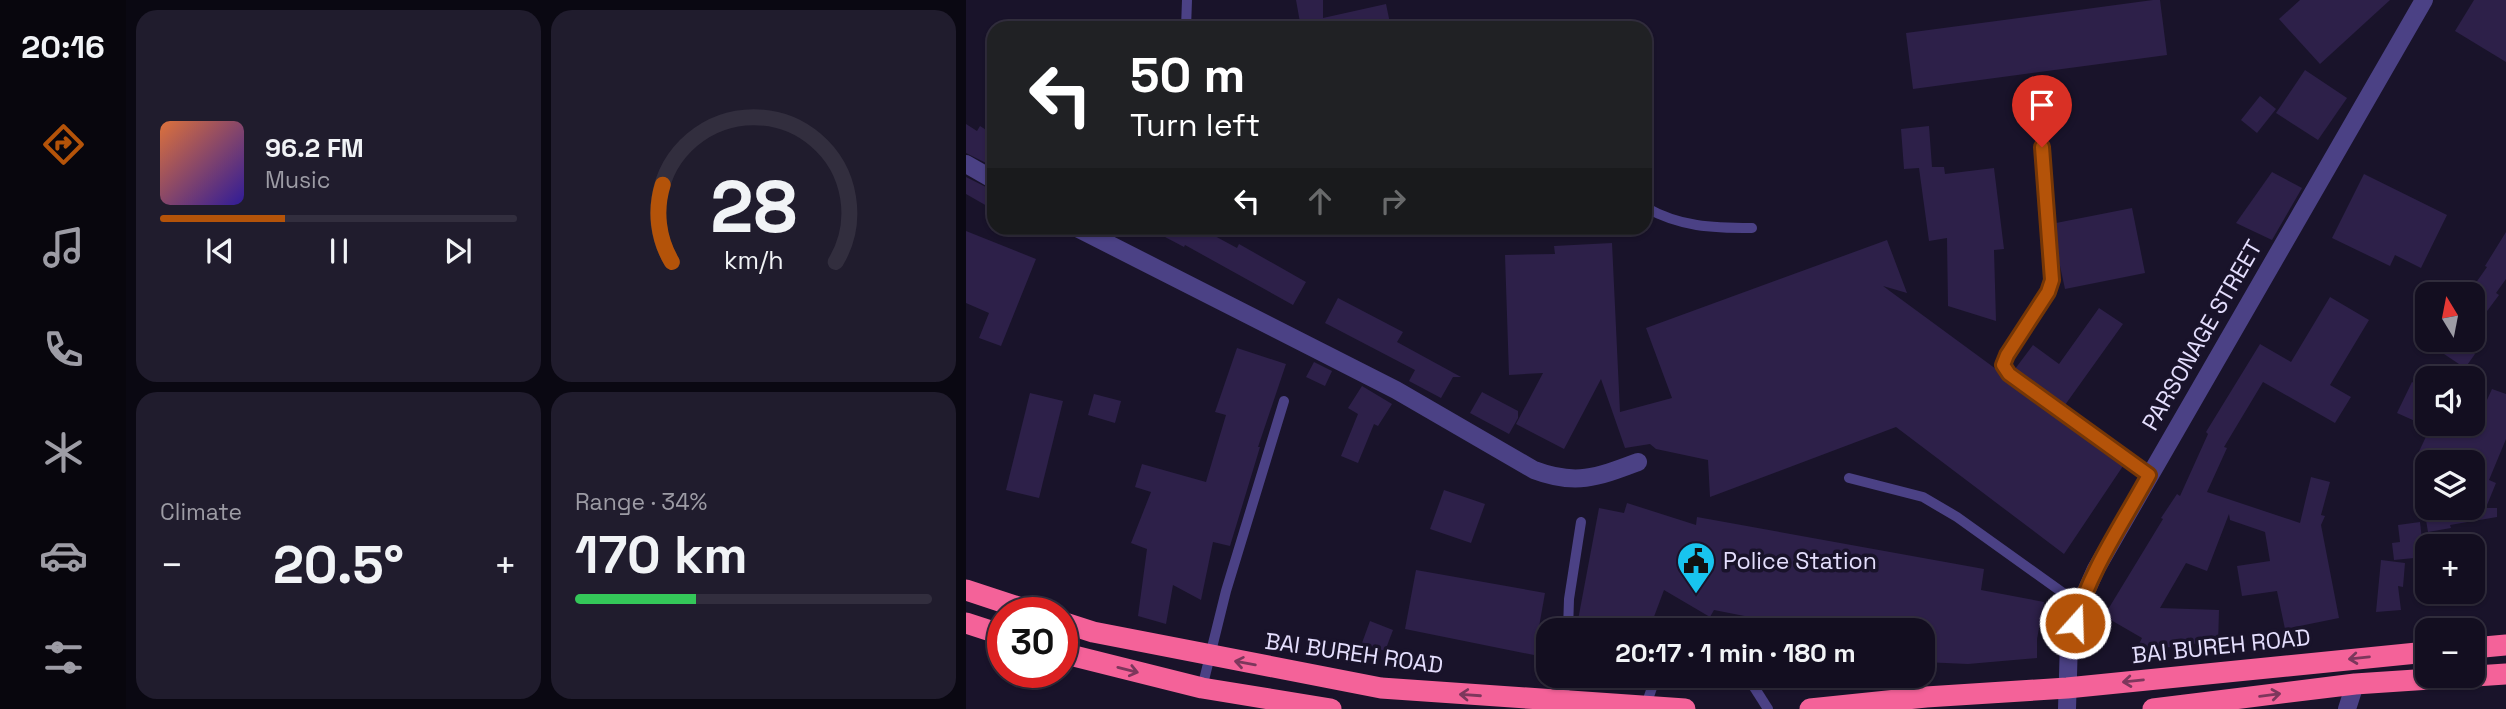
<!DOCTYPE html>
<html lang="en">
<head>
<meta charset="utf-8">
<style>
	body { margin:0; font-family:"Space Grotesk",sans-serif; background:#201c2d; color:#f1f3f6; height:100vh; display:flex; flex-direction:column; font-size:26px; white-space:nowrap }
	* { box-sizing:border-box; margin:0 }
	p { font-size:23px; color:#9d9ca5 }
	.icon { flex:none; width:38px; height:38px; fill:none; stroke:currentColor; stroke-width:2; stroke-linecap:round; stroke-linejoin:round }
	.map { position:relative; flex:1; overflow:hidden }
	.sheet { display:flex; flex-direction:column; gap:10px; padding:10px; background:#0a0812; width:840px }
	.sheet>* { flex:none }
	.hud { position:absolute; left:21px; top:21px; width:665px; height:214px; border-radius:21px; box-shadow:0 2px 5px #0004,0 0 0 2px #322e3e; background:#202124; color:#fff; overflow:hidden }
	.needle { width:46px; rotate:350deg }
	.buttons { position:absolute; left:1449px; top:282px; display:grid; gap:14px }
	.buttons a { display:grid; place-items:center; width:70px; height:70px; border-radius:14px; background:#130e20; box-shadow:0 2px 5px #0004,0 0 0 2px #322e3e; font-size:35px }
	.speed { position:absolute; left:21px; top:597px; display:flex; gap:14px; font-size:35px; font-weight:700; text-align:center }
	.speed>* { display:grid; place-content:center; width:91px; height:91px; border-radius:50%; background:#130e20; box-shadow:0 2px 5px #0004,0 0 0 2px #322e3e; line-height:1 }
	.speed .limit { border:10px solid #d22; background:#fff; color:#111 }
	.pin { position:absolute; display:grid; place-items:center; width:60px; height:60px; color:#fff; margin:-72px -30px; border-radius:50% 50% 50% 0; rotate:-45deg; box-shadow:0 0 7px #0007 }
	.pin .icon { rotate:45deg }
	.me { position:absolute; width:77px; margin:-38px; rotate:20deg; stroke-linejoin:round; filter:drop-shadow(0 0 5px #0008) }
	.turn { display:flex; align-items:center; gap:24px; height:147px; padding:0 28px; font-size:32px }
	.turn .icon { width:91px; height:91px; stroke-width:2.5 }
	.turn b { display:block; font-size:49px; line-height:60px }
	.lanes { display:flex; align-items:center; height:66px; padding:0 28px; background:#0003; justify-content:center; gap:35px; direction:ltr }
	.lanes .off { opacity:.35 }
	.big { font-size:52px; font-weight:600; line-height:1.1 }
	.sheet .tile { flex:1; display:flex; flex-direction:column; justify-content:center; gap:10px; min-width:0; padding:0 24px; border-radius:21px; background:#201c2d }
	.sheet .dial { align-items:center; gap:0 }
	.dial svg { height:182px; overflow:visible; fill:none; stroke:#322e3e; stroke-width:7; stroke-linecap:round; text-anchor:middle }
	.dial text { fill:#f1f3f6; stroke:none }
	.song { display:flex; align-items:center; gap:21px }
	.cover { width:84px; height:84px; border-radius:10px; background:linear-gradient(135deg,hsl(20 70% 55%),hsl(250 70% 35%)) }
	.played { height:7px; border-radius:4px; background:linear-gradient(90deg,#b45309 35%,#322e3e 35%) }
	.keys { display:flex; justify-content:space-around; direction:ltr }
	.heat { display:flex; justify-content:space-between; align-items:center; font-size:38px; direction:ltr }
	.charge { height:10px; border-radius:5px; background:linear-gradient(90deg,#34c759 34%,#322e3e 0) }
	.sheet .tiles { flex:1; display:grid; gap:10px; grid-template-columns:repeat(2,1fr) }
	.trip { position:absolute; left:570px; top:618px; width:399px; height:70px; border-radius:21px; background:#130e20; box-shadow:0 2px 5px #0004,0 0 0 2px #322e3e; font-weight:600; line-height:70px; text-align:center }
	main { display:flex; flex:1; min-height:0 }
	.tab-bar { display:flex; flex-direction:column; width:126px; justify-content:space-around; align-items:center; background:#08060d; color:#9d9ca5 }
	.tab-bar .icon { width:49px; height:49px }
	.tab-bar .selected { color:#b45309 }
	.tab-bar b { font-size:32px; color:#f1f3f6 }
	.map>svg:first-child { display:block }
	.building { fill:#2d2049 }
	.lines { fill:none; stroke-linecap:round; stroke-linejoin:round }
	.lane { stroke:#4b4185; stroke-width:10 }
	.street { stroke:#4b4185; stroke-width:18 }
	.highway { stroke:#f46299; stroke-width:21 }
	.oneway { stroke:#7c375c }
	.route-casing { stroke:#753606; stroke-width:18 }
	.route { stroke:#b45309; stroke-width:12 }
	.labels { text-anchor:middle; stroke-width:7; stroke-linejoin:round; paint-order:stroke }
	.street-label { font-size:23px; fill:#e4defd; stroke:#19132a }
	.poi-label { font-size:23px; fill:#e4defd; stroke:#19132a; text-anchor:start }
</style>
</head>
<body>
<main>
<nav class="tab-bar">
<b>20:16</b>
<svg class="icon selected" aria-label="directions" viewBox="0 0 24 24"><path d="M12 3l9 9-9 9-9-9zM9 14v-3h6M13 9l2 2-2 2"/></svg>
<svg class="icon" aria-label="music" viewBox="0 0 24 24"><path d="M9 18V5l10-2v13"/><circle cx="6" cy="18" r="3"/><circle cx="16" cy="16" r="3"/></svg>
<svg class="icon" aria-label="phone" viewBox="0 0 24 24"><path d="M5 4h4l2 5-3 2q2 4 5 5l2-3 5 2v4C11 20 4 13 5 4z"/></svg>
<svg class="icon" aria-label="climate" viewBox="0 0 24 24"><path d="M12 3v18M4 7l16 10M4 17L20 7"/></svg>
<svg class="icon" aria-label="car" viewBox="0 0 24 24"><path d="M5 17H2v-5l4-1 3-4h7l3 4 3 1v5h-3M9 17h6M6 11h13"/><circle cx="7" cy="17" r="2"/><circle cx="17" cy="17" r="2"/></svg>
<svg class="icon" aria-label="filters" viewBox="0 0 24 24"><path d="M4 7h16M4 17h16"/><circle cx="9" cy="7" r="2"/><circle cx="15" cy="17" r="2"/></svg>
</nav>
<section class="sheet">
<div class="tiles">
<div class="tile">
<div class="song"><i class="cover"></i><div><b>96.2 FM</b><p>Music</p></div></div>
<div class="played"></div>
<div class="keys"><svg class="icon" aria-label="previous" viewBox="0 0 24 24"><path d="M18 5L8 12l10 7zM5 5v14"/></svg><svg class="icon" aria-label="pause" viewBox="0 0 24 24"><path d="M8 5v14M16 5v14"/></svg><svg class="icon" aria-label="next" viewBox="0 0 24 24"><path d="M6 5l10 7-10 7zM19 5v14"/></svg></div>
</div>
<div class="tile dial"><svg viewBox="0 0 100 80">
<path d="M14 69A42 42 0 1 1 86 69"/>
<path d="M14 69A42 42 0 0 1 10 35" stroke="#b45309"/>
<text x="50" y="56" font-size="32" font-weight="700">28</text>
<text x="50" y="72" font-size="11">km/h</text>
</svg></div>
<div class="tile"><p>Climate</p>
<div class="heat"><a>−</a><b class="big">20.5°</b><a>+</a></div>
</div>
<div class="tile"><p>Range · 34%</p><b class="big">170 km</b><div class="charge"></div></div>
</div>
</section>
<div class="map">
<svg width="1540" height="709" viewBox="0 0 1540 709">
	<rect width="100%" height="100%" fill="#19132a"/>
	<g class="building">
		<path d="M 330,0 L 357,0 L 357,18 L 420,4 L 425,28 L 335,28 Z"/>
		<path d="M 1187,0 L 1194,0 L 1201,55 L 947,89 L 940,33 Z"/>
		<path d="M 1334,0 L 1424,0 L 1354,64 L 1313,19 Z"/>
		<path d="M 1508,0 L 1540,0 L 1540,62 L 1489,31 Z"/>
		<path d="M 1339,70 L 1381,98 L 1352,140 L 1310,113 Z"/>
		<path d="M 1294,96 L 1310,109 L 1291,133 L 1275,120 Z"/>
		<path d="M 0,124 L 11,131 L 14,126 L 28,135 L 28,167 L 0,153 Z"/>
		<path d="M 963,126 L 966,167 L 978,167 L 979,174 L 1028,168 L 1038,249 L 1028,250 L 1030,321 L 982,306 L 981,238 L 963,241 L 953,168 L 938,169 L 935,129 Z"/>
		<path d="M 1306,172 L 1336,188 L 1306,240 L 1270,223 Z"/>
		<path d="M 1398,174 L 1481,215 L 1455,268 L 1429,255 L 1424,266 L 1366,238 Z"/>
		<path d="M 0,177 L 28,191 L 28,210 L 0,194 Z"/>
		<path d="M 1166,208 L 1179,273 L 1099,289 L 1092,257 L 1090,223 Z"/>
		<path d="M 182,228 L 234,228 L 271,248 L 273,244 L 340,282 L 327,305 L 219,245 L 218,247 Z"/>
		<path d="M 0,231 L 70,259 L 35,346 L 13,338 L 23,313 L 0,303 Z"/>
		<path d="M 1540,232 L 1540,279 L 1530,293 L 1533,295 L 1507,330 L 1507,287 L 1521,267 L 1519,266 Z"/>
		<path d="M 921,240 L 941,293 L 917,286 L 1030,369 L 1038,380 L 1157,466 L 1098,554 L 930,427 L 744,497 L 742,460 L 690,449 L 684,444 L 659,448 L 635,379 L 598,449 L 550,424 L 577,373 L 543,375 L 539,255 L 589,254 L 588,246 L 646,243 L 654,412 L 706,398 L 680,328 Z"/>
		<path d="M 1364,297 L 1403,320 L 1364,385 L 1385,397 L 1369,423 L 1297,382 L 1258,447 L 1261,448 L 1241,492 L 1334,523 L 1345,477 L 1364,482 L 1355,515 L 1359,516 L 1355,525 L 1373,618 L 1319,629 L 1311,591 L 1276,596 L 1271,566 L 1304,561 L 1299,532 L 1264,520 L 1263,514 L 1241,571 L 1220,563 L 1194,608 L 1253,610 L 1252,645 L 1210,643 L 1210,647 L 1171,648 L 1176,638 L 1138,616 L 1197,519 L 1195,518 L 1211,494 L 1214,496 L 1242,434 L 1240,432 L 1294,344 L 1325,362 Z"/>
		<path d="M 372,298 L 437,332 L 431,342 L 495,377 L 487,377 L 475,398 L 443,381 L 449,370 L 359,323 Z"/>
		<path d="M 1133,308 L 1157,324 L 1099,405 L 1049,369 L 1067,345 L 1093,364 Z"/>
		<path d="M 1457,340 L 1488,340 L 1509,354 L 1499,368 Z"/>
		<path d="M 271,348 L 320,364 L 292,447 L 294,447 L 264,546 L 247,542 L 235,600 L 207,585 L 200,624 L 172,616 L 181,549 L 165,543 L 185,492 L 169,487 L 176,464 L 240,482 L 260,415 L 249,412 Z"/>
		<path d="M 348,362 L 366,371 L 359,386 L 340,377 Z"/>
		<path d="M 1446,382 L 1461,389 L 1461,395 L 1449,421 L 1431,413 Z"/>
		<path d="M 396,386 L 426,404 L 412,426 L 408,424 L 392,463 L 375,456 L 392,414 L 382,408 Z"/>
		<path d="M 1526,389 L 1540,394 L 1540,439 L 1523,480 L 1530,483 L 1521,505 L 1514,502 L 1512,508 L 1531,508 L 1531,517 L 1484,525 L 1485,528 L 1462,532 L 1458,508 L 1507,508 L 1507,462 L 1448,462 L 1466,424 L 1510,424 Z"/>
		<path d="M 516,392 L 552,411 L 552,418 L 543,434 L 504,413 Z"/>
		<path d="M 64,393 L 97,401 L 73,498 L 40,490 Z"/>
		<path d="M 128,394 L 155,401 L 149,423 L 122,415 Z"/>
		<path d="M 478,490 L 519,504 L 505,543 L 464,529 Z"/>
		<path d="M 661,503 L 730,525 L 731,517 L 1018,569 L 1015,590 L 1078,602 L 1071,639 L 1071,658 L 1002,664 L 957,662 L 957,630 L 850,630 L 748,610 L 744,617 L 698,590 L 683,630 L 642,630 L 643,625 L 612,620 L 633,508 L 658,513 Z"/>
		<path d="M 1454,522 L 1458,557 L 1428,560 L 1426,543 L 1434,542 L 1432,525 Z"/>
		<path d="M 1415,560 L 1439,563 L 1437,587 L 1432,586 L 1435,610 L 1410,612 Z"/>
		<path d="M 450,570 L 579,593 L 568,655 L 439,629 Z"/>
		<path d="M 404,621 L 427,630 L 419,651 L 396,643 Z"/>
	</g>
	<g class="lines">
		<g class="lane">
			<path d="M 220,28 L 221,0"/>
			<path d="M 1076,147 L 1086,280 L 1082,292 L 1041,355 L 1037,365 L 1043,374 L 1183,475"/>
			<path d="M 679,207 C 714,227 746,228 786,228"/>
			<path d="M 883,478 L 957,497 L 991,517 L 1114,605"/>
			<path d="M 602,630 L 603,599 L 615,522"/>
			<path d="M 781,676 L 802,709"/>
			<path d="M 236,688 L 260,591 L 318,401"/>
			<path d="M 598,702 L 599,676"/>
			<path d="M 679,708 L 690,676"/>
		</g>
		<g class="street">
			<path d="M 0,164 L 28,180"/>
			<path d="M 111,228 L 430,390 L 568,470 C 610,486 632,477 672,462"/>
			<path d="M 1101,709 L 1103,641 L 1114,605 L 1130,569 L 1458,0"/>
			<path d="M 1381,709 L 1389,684"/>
		</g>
		<g class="highway">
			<path d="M 0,590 L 67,612"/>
			<path d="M 96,622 L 127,632 L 415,688 L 719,709"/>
			<path d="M 0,623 L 37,635"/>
			<path d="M 1507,648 L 1540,645"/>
			<path d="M 96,653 L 236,688 L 365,709"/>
			<path d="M 844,709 L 960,697 L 1101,688 L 1461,652"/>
			<path d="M 1187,709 L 1389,684 L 1540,674"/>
		</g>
	</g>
	<defs><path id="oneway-shaft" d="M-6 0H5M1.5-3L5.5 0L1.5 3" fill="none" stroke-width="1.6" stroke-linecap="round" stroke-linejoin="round" transform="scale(1.75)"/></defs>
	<g class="oneway">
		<use href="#oneway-shaft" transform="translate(1393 658) rotate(174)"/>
		<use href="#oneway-shaft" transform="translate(279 663) rotate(-170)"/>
		<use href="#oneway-shaft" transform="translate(162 670) rotate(14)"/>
		<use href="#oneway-shaft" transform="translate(1167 681) rotate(174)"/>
		<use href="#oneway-shaft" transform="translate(504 695) rotate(-176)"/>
		<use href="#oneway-shaft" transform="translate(1304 695) rotate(-7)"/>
	</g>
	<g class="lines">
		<defs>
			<path id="route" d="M 1076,147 L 1086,280 L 1082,292 L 1041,355 L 1037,365 L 1043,374 L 1183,475 C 1157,523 1124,570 1109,623"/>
		</defs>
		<use href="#route" class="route-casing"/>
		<use href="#route" class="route"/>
	</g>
	<defs>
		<symbol id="civic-pin" viewBox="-11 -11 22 30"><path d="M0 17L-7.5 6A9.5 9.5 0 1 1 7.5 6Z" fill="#18c4ef" stroke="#19132a"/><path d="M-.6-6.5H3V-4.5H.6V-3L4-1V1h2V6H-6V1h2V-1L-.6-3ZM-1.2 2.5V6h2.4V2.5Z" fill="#111"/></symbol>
	</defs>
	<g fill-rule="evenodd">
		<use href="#civic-pin" x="708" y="539" width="44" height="60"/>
	</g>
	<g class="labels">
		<g class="street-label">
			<text transform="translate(1236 335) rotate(-60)" y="8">PARSONAGE STREET</text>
			<text transform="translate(1255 646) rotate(-6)" y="8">BAI BUREH ROAD</text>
			<text transform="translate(388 653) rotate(8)" y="8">BAI BUREH ROAD</text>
		</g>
		<g class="poi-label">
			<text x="757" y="569">Police Station</text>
		</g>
	</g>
</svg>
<div class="buttons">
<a><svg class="needle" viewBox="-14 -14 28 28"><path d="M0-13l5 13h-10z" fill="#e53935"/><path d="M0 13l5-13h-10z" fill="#9d9ca5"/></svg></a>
<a><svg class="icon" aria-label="sound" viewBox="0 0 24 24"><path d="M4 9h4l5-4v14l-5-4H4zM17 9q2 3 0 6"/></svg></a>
<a><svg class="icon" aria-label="layers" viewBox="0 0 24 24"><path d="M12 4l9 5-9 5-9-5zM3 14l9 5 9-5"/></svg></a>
<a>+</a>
<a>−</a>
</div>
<div class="speed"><div class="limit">30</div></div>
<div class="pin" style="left:1076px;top:147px;background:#d93025"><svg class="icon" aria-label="arrive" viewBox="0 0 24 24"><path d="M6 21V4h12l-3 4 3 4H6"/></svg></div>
<svg class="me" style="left:1109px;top:623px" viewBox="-20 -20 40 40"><circle r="17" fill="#b45309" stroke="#fff" stroke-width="3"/><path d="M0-11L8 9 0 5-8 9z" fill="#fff"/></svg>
<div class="trip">20:17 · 1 min · 180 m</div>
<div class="hud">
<div class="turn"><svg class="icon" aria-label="left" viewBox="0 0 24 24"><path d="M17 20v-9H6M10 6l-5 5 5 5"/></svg><div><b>50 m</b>Turn left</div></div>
<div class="lanes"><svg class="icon" aria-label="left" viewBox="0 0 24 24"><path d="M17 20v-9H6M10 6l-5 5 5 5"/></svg><svg class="icon off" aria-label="ahead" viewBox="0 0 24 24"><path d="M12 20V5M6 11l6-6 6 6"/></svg><svg class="icon off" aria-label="right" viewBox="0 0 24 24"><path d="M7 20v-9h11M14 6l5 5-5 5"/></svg></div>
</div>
</div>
</main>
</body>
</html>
